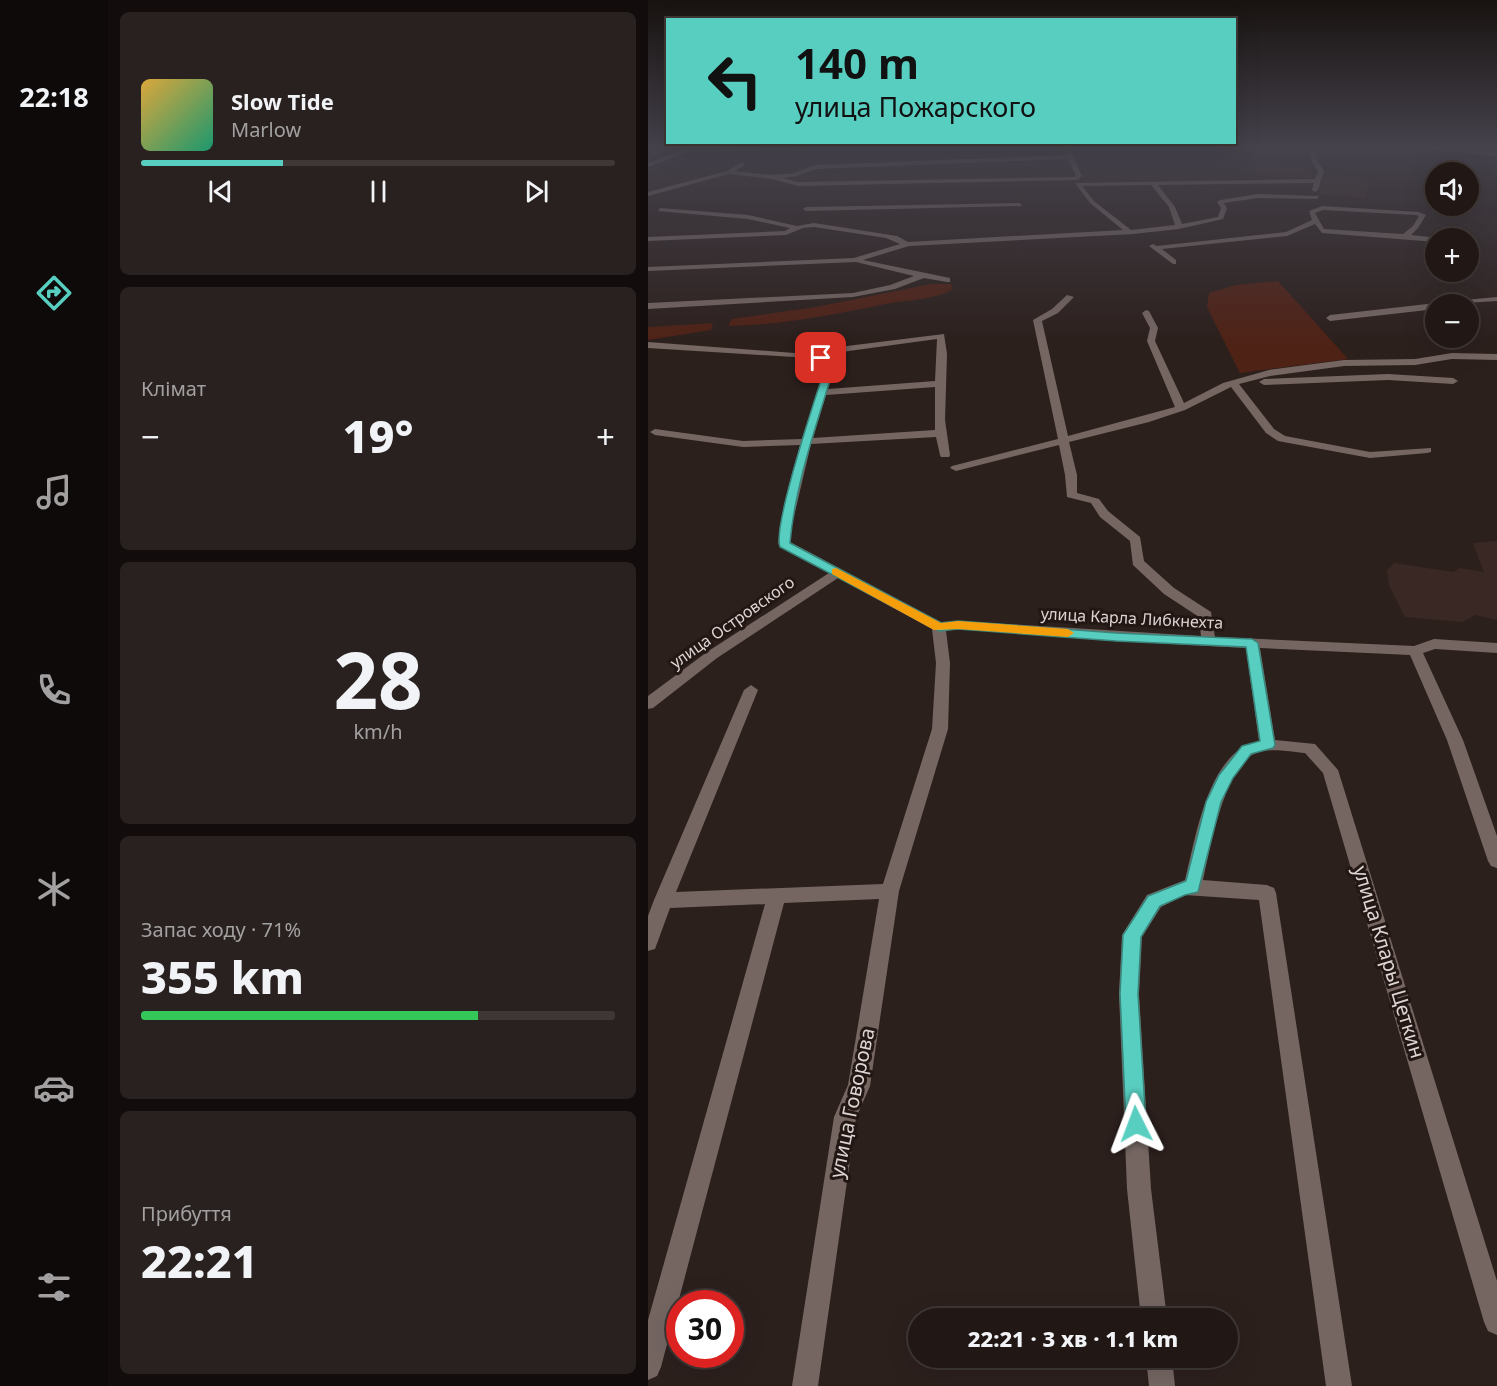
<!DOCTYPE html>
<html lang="uk">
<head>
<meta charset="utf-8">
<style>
	body { margin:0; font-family:"Noto Sans",sans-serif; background:#29211f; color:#f1f3f6; height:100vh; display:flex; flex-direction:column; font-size:22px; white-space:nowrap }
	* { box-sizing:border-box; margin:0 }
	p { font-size:20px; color:#a2a0a1 }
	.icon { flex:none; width:33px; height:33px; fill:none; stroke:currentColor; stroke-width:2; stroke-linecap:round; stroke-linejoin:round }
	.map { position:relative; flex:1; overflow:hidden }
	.panel { display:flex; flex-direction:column; gap:12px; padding:12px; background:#120d0c; width:540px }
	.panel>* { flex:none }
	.top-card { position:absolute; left:18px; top:18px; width:570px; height:126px; border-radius:0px; box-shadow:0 6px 24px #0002,0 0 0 2px #3e3735; background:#58cec1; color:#111; overflow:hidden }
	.tools { position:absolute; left:777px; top:162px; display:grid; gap:12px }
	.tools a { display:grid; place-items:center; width:54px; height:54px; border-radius:50%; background:#211816; box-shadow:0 6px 24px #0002,0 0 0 2px #3e3735; font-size:30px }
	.speed { position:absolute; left:18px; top:1290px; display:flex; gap:12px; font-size:30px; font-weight:700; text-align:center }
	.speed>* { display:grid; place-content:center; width:78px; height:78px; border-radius:50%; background:#211816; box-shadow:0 6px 24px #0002,0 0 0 2px #3e3735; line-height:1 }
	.speed .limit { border:9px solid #d22; background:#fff; color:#111 }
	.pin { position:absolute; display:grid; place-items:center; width:51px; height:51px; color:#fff; margin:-26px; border-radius:12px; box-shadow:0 3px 9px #0006 }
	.me { position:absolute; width:66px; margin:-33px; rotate:357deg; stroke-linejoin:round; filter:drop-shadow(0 0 4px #0008) }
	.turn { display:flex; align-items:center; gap:21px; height:126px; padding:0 30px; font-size:27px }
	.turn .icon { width:78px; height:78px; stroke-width:2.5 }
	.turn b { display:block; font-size:42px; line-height:51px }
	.big { font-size:45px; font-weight:800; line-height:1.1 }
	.panel .tile { flex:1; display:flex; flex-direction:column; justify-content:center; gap:9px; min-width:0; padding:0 21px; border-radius:9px; background:#29211f }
	.panel .dial { align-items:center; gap:0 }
	.dial b { font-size:78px; line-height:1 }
	.song { display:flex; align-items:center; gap:18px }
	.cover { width:72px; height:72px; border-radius:9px; background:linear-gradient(135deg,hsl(40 70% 55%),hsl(160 70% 35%)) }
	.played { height:6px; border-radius:3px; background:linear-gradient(90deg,#58cec1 30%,#3e3735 30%) }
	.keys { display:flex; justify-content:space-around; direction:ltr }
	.heat { display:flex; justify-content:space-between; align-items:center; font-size:33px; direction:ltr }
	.charge { height:9px; border-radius:4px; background:linear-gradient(90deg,#34c759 71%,#3e3735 0) }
	.trip { position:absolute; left:260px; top:1308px; width:330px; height:60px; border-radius:30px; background:#211816; box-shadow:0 6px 24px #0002,0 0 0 2px #3e3735; font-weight:800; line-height:60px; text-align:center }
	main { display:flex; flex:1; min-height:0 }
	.dock { display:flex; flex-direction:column; width:108px; justify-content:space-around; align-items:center; background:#0d0a09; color:#a2a0a1 }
	.dock .icon { width:42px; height:42px }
	.dock .active { color:#58cec1 }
	.dock b { font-size:27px; color:#f1f3f6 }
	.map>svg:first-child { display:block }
	.built { fill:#392823 }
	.green { fill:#4f2216 }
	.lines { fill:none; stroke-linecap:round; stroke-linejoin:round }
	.minor { fill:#756662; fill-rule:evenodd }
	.rail-casing { stroke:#9a908e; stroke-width:2 }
	.rail { stroke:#231714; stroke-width:1.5; stroke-dasharray:4; stroke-linecap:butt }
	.route { fill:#58cec1; stroke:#39867d; stroke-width:1.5 }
	.slow { fill:#f59e0b }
	.labels { text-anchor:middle; stroke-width:6; stroke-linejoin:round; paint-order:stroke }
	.street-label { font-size:16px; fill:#ddd5d3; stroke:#231714 }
	.near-street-label { font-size:20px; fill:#ddd5d3; stroke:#231714 }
</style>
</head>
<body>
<main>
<nav class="dock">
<b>22:18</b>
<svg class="icon active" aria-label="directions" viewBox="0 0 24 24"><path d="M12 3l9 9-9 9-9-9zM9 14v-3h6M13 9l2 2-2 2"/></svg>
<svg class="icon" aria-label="music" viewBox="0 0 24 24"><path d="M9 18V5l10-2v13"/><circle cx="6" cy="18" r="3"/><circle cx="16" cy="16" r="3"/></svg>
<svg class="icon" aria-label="phone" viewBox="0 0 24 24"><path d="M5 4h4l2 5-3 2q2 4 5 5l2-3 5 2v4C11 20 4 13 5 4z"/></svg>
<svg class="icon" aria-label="climate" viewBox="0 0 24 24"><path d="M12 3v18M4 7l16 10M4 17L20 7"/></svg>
<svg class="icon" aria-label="car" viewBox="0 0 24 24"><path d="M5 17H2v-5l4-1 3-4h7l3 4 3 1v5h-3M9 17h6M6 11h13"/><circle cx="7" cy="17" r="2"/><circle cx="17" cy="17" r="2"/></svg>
<svg class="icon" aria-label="filters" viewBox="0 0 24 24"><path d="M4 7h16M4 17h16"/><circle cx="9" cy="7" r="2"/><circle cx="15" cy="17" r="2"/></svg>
</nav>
<section class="panel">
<div class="tile">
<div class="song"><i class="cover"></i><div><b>Slow Tide</b><p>Marlow</p></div></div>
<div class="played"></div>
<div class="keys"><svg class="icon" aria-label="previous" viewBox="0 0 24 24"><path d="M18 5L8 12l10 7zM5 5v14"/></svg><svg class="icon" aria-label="pause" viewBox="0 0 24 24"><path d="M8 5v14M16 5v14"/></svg><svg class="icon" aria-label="next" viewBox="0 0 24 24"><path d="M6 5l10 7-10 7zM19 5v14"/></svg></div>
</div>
<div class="tile"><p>Клімат</p>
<div class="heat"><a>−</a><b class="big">19°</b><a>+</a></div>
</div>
<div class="tile dial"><b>28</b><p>km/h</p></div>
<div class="tile"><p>Запас ходу · 71%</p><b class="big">355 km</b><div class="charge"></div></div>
<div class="tile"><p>Прибуття</p><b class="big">22:21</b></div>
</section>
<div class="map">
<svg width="849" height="1386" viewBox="0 0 849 1386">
	<rect width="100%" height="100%" fill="#2c201d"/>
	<g class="built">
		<path d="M 607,164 L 660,166 L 665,179 L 608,175 Z"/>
		<path d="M 676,174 L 722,178 L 718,198 L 671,194 Z"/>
		<path d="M 849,541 L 849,620 L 827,615 L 814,622 L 757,617 L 741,585 L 739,570 L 746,563 L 806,572 L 811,568 L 836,572 L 825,543 Z"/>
	</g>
	<g class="green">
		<path d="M 630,281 L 700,359 L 592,373 L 559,307 L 561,293 L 588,285 Z"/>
		<path d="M 283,284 L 303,284 L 305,289 C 286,300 259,300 237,304 C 185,315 133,325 80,326 L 84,319 L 168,307 Z"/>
		<path d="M 65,323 L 63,330 L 0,340 L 0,327 Z"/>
	</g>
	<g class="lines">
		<g class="minor">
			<path d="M 163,148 L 38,153 L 0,167 L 0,163 L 37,149 Z"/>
			<path d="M 415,148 L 421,148 L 434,176 L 429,180 L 150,186 L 124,179 L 81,174 L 0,196 L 0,192 L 79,171 L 94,162 L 96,165 L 87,171 L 124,175 L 146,173 L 167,165 L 419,155 ZM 420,159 L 428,176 L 426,177 L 150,182 L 135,178 L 149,176 L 168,169 Z"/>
			<path d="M 660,148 L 666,148 L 670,162 L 676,171 L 670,190 L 667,192 L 664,190 L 666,183 L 510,185 L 527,207 L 534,224 L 570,217 L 573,208 L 569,202 L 572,200 L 610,194 L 671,196 L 669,199 L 610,198 L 576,203 L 579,208 L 575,219 L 531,229 L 485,234 L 261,246 L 215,260 L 302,278 L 302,282 L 299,282 L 276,278 L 247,289 L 205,297 L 0,309 L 0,303 L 205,293 L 242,285 L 266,276 L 208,262 L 0,271 L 0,267 L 206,258 L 252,244 L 238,238 L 166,227 L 155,228 L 138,235 L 0,241 L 0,237 L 137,231 L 142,228 L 100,219 L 10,211 L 12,208 L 100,215 L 149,226 L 166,223 L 249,236 L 260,242 L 475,230 L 442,203 L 427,183 L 667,179 L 670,171 L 664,162 ZM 503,185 L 521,207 L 527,225 L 483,230 L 446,201 L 434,186 Z"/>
			<path d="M 779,148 L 849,152 L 849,156 L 782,150 Z"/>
			<path d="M 372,203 L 374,206 L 158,211 L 155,209 L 158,207 Z"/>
			<path d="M 674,206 L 771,212 L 778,215 L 770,228 L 763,235 L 791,238 L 788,238 L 788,242 L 674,233 L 667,224 L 639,236 L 514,249 L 528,260 L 528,264 L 525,264 L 501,246 L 505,244 L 509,246 L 638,232 L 664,220 L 661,211 ZM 675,210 L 768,215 L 771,216 L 765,226 L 755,234 L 676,229 L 667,213 Z"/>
			<path d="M 419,295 L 426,297 L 410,313 L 394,321 L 420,436 L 527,407 L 499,341 L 502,328 L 494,313 L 498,310 L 501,311 L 510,328 L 507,341 L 536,403 L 575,383 L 621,370 L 696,360 L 767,359 L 804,353 L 849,354 L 849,360 L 804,359 L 767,365 L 696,366 L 622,376 L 591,384 L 626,429 L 637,436 L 722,452 L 783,448 L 783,452 L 779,453 L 722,458 L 630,441 L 618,433 L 583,387 L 537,410 L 501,422 L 421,442 L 429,475 L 429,493 L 451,499 L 460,511 L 492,537 L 496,561 L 526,588 L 563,612 L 567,637 L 766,646 L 786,639 L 849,643 L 849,653 L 787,649 L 775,653 L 815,740 L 849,836 L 849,868 L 843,866 L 840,861 L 799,740 L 762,655 L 612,648 L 627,740 L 667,744 L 690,770 L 849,1281 L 849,1335 L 840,1331 L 836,1322 L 675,773 L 657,753 C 642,752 620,747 606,754 C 576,769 562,849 555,880 L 619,885 L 626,888 L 628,893 L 704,1386 L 678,1386 L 611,900 L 537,895 L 513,907 L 494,937 L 491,994 L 503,1189 L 519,1318 L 493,1318 L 479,1189 L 471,994 L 474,935 L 499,895 L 537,880 C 548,837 560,751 611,741 L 598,648 L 468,641 L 310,629 L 298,631 L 302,663 L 300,729 L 251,891 L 222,1086 L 208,1118 L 170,1386 L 144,1386 L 186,1117 L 200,1085 L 231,899 L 136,903 L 13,1367 L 9,1376 L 0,1380 L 0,1320 L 117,904 L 22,908 L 7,949 L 0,951 L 0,916 L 6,900 L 96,690 L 103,685 L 110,690 L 28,892 L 235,884 L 284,729 L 288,663 L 284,629 L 190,578 L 69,658 L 5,708 L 0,709 L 0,696 L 59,652 L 181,573 L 130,544 L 132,525 L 152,445 L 95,447 L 7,435 L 2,432 L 7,429 L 95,441 L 154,439 L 177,367 L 170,360 L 162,358 L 0,348 L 0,342 L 172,355 L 183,348 L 296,334 L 299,354 L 297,420 L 302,455 L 301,457 L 293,457 L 292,455 L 288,437 L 163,444 L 144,525 L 142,542 L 293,622 L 310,621 L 553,636 L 551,617 L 516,594 L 485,565 L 482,541 L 452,517 L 443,503 L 419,497 L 417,475 L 411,445 L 308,471 L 302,468 L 304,466 L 410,439 L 385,320 L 404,309 ZM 289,339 L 287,381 L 180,389 L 187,367 L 179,358 L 186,353 ZM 287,387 L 287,430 L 165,438 L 178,395 Z"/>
			<path d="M 849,297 L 849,301 L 801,304 L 805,301 Z"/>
			<path d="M 788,303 L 791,304 L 788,304 L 788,309 L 682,321 L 678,318 L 682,315 Z"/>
			<path d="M 740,374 L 805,378 L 810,381 L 805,384 L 740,380 L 616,385 L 611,382 L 616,379 Z"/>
			<path d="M 498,1358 L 524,1358 L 527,1386 L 501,1386 Z"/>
		</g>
		<defs>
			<path id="rail" d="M 0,157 L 15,148"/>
		</defs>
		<use href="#rail" class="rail-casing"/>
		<use href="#rail" class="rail"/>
	</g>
	<linearGradient id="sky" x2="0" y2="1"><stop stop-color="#181210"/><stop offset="0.43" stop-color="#45424c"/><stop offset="1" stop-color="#45424c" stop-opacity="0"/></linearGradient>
	<rect width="849" height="342" fill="url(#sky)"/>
	<path class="route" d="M 170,356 L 176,356 L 186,367 C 169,424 147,484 142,543 L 293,623 L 310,621 L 468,633 L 604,639 L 610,643 L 627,745 L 625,748 L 603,754 L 585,778 L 573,802 L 550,892 L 537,895 L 512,906 L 493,937 L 490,994 L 498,1124 L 495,1131 L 488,1134 L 481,1131 L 478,1124 L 472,994 L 475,935 L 500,896 L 538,881 L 558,802 L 571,775 L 594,746 L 612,741 L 598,647 L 468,641 L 310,629 L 291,631 L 132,547 C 124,526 168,396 177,368 L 169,358 Z"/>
	<path class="slow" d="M 188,568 L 293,623 L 310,621 L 420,629 L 426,633 L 420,637 L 310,629 L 286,630 L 184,574 L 184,569 Z"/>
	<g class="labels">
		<g class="street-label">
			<text transform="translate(484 618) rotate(3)" y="6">улица Карла Либкнехта</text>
			<text transform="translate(84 622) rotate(-35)" y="6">улица Островского</text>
		</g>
		<g class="near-street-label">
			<text transform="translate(741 962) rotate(73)" y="7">улица Клары Цеткин</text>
			<text transform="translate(204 1103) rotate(-78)" y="7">улица Говорова</text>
		</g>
	</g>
</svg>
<div class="tools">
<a><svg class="icon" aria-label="sound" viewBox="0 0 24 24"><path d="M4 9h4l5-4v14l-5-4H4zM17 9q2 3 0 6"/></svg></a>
<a>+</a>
<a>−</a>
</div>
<div class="speed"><div class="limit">30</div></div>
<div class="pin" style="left:173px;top:358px;background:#d93025"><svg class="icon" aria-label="arrive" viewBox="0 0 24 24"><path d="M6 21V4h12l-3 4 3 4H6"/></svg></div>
<svg class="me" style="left:488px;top:1124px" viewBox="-20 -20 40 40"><path d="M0-17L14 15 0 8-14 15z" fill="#58cec1" stroke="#fff" stroke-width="4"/></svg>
<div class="trip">22:21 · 3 хв · 1.1 km</div>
<div class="top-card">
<div class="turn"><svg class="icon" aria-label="left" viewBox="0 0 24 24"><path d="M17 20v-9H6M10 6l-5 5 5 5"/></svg><div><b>140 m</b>улица Пожарского</div></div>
</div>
</div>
</main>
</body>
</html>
